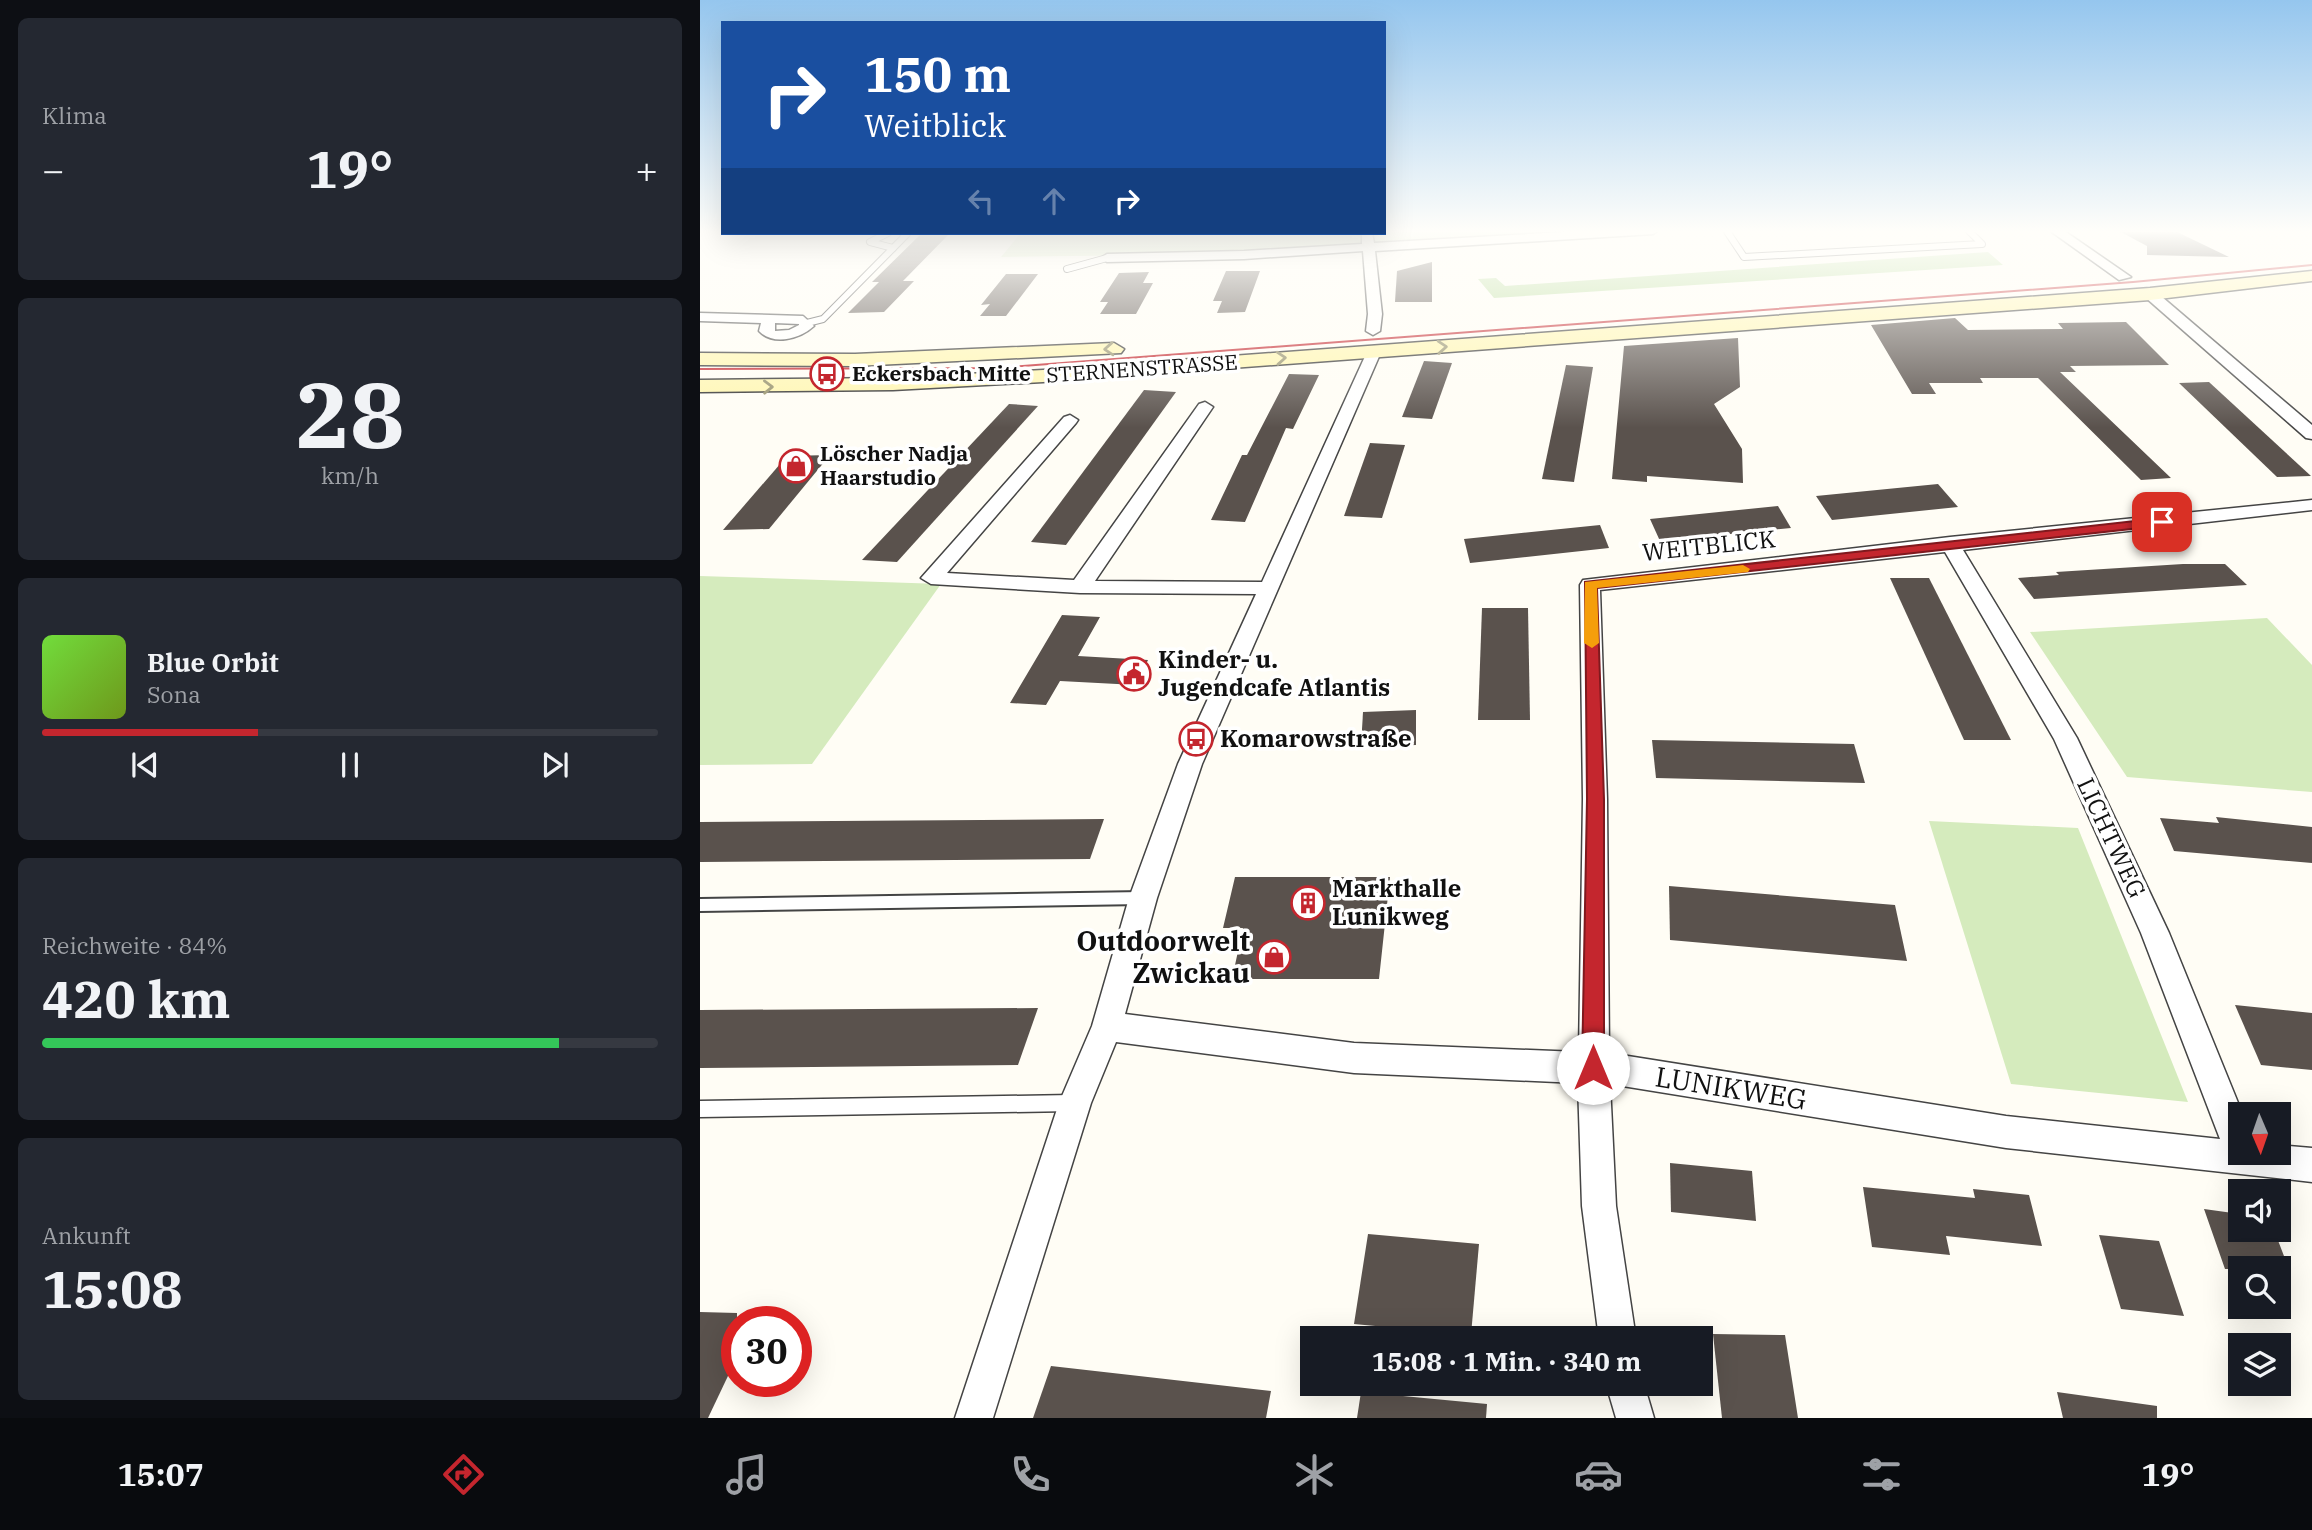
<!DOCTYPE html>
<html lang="de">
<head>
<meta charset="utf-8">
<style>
	body { margin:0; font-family:"IBM Plex Serif",serif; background:#242831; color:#f1f3f6; height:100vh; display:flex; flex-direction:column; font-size:26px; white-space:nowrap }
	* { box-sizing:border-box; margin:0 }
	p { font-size:23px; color:#9ea1a6 }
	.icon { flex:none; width:38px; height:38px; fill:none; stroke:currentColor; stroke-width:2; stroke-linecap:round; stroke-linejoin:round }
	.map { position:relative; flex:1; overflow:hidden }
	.details { display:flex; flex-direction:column; gap:18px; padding:18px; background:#0d0f14; width:700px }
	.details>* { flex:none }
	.top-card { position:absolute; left:21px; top:21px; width:665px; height:214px; border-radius:0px; box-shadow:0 7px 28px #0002; background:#1a4fa0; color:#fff; overflow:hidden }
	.needle { width:46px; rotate:178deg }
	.controls { position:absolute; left:1528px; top:1102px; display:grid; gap:14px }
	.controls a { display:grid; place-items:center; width:63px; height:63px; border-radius:0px; background:#171b24; box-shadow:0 7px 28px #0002; font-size:35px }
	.speed { position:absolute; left:21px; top:1306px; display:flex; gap:14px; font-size:35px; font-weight:700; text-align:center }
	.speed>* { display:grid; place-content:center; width:91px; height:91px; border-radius:50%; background:#171b24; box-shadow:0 7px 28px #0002; line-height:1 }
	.speed .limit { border:10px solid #d22; background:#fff; color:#111 }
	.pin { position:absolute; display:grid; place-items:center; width:60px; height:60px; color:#fff; margin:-30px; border-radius:14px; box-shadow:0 4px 10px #0006 }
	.me { position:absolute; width:77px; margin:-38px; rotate:0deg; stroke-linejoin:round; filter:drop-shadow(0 0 5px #0008) }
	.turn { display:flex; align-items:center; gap:24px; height:147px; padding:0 28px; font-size:32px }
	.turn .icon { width:91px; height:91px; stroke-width:2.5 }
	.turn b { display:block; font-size:49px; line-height:60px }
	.lanes { display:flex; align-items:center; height:66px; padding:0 28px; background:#0003; justify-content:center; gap:35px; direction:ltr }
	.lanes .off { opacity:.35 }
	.big { font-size:52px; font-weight:700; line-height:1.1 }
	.details .widget { flex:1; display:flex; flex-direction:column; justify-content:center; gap:10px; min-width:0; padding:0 24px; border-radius:10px; background:#242831 }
	.details .dial { align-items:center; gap:0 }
	.dial b { font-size:91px; line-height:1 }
	.song { display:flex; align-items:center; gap:21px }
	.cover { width:84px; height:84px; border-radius:10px; background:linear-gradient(135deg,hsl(100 70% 55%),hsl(80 70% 35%)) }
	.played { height:7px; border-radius:4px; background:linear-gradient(90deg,#c4262e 35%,#363941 35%) }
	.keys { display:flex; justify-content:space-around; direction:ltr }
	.heat { display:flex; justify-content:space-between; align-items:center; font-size:38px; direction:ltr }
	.charge { height:10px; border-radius:5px; background:linear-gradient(90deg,#34c759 84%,#363941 0) }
	.trip { position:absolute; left:600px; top:1326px; width:413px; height:70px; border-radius:0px; background:#171b24; box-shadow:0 7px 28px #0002; font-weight:700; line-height:70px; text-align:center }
	.tabs { display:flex; height:112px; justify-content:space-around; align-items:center; background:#090b0e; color:#9ea1a6 }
	.tabs .icon { width:49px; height:49px }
	.tabs .on { color:#c4262e }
	.tabs b { font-size:32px; color:#f1f3f6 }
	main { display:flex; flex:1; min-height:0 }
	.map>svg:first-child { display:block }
	.green { fill:#d5ebbd }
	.forest { fill:#b9dc9c }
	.building { fill:#5a524d }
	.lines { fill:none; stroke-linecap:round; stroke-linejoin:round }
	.lane-far2-casing { stroke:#444; stroke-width:8 }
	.lane-far1-casing { stroke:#444; stroke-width:16 }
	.lane-casing { stroke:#444; stroke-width:19 }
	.street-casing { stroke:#444; stroke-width:3 }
	.secondary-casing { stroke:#333; stroke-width:3 }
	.lane-far2 { stroke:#fff; stroke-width:6 }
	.lane-far1 { stroke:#fff; stroke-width:12 }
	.lane { stroke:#fff; stroke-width:16 }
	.street { fill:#fff; fill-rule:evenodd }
	.secondary { fill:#fff6b0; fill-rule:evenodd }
	.tram { stroke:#c4262e; stroke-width:2 }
	.oneway { stroke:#948f68 }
	.route { fill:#c4262e; stroke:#7f191e; stroke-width:2 }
	.slow { fill:#f59e0b }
	.labels { text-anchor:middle; stroke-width:7; stroke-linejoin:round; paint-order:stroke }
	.far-street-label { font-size:21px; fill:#111; stroke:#fff }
	.far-poi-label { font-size:21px; font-weight:bold; fill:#111; stroke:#fff; text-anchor:start }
	.street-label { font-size:24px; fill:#111; stroke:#fff }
	.poi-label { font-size:24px; font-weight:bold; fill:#111; stroke:#fff; text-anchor:start }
	.near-poi-label { font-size:28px; font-weight:bold; fill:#111; stroke:#fff; text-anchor:end }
	.near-street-label { font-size:28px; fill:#111; stroke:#fff }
</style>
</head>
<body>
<main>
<section class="details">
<div class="widget"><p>Klima</p>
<div class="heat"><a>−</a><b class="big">19°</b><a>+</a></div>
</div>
<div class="widget dial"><b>28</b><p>km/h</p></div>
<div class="widget">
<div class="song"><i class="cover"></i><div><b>Blue Orbit</b><p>Sona</p></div></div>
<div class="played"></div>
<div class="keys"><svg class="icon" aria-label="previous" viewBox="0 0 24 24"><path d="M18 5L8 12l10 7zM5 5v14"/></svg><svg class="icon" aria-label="pause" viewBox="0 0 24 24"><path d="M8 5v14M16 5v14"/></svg><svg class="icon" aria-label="next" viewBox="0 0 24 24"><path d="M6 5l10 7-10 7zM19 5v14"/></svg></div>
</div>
<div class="widget"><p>Reichweite · 84%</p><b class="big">420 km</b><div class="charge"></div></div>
<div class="widget"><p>Ankunft</p><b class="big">15:08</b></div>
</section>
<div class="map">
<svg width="1612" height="1418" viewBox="0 0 1612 1418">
	<rect width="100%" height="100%" fill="#fffdf5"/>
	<g class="green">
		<path d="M 684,230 L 899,230 L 526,254 L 301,257 L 321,233 L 684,233 Z"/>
		<path d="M 0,576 L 241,584 L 112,764 L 0,765 Z"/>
		<path d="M 1567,618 L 1612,665 L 1612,792 L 1427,777 L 1330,632 Z"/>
		<path d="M 1229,821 L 1378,828 L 1488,1102 L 1311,1084 Z"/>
	</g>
	<path class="forest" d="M 1288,252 L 1303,265 L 794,298 L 778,279 L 796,278 L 805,286 Z"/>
	<g class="building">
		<path d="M 1417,230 L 1473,230 L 1529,257 L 1447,255 L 1447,246 Z"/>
		<path d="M 222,233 L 250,233 L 203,281 L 214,281 L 184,312 L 148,313 L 179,282 L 172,282 Z"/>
		<path d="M 732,262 L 732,302 L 695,302 L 697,271 Z"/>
		<path d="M 526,271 L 560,271 L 545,312 L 517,313 L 522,301 L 513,301 Z"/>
		<path d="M 449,272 L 443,283 L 453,283 L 436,314 L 400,314 L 408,302 L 400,302 L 419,273 Z"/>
		<path d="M 306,274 L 338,274 L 306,316 L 280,316 L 290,304 L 281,305 Z"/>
		<path d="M 1255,318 L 1268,330 L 1363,329 L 1358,323 L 1426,322 L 1469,365 L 1370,366 L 1376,372 L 1360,372 L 1471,478 L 1441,480 L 1338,378 L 1280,378 L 1283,383 L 1229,383 L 1236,394 L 1212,394 L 1171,325 Z"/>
		<path d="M 1038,338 L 1040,387 L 1014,404 L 1042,449 L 1043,483 L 947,476 L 947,482 L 912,479 L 924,346 Z"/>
		<path d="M 724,361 L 752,363 L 732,419 L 702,417 Z"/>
		<path d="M 866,365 L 893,367 L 874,482 L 842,479 Z"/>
		<path d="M 589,374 L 619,375 L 593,429 L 586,428 L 545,522 L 511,520 L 542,455 L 547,455 Z"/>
		<path d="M 1509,382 L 1611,476 L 1577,477 L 1479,383 Z"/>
		<path d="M 444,390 L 476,392 L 366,545 L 331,542 Z"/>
		<path d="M 309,404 L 338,406 L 197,562 L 162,560 Z"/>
		<path d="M 670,443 L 705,445 L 682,518 L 644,516 Z"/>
		<path d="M 130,455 L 69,529 L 23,530 L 87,456 Z"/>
		<path d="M 1238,484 L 1258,507 L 1132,520 L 1116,496 Z"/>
		<path d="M 1078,506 L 1091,528 L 960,541 L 950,519 Z"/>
		<path d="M 900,525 L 909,548 L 770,563 L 764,539 Z"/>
		<path d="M 1483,564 L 1525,564 L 1547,585 L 1334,599 L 1318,578 L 1359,575 L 1356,572 Z"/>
		<path d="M 1190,578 L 1229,578 L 1311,740 L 1264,740 Z"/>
		<path d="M 782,608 L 828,608 L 830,720 L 778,720 Z"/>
		<path d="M 362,615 L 400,617 L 378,656 L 448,660 L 436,685 L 360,681 L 346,705 L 310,703 Z"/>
		<path d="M 716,710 L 716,745 L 661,747 L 663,712 Z"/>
		<path d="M 952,740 L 1154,744 L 1165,783 L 956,778 Z"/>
		<path d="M 1516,817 L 1612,827 L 1612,863 L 1474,851 L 1460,818 L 1519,823 Z"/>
		<path d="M 404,819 L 390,859 L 0,862 L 0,822 Z"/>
		<path d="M 535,877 L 690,877 L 679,979 L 532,979 L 543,928 L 523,928 Z"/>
		<path d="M 969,886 L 1195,905 L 1207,961 L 970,940 Z"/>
		<path d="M 1535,1005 L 1612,1013 L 1612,1070 L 1561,1065 Z"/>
		<path d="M 338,1008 L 318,1065 L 0,1068 L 0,1010 Z"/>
		<path d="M 970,1163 L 1052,1171 L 1056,1221 L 971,1212 Z"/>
		<path d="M 1163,1187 L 1275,1198 L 1273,1189 L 1329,1195 L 1342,1246 L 1246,1236 L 1250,1255 L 1172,1247 Z"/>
		<path d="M 1504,1209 L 1540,1214 L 1540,1230 L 1574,1230 L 1589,1269 L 1525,1269 Z"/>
		<path d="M 668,1234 L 779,1244 L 771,1335 L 654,1324 Z"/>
		<path d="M 1399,1235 L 1459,1241 L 1484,1316 L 1421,1309 Z"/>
		<path d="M 0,1312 L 37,1313 L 37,1357 L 8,1418 L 0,1418 Z"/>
		<path d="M 1013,1334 L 1085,1335 L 1098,1418 L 1022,1418 Z"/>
		<path d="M 351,1366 L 571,1391 L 566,1418 L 333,1418 Z"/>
		<path d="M 661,1392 L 787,1404 L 786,1418 L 657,1418 Z"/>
		<path d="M 1357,1392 L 1457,1406 L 1457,1418 L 1363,1418 Z"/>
	</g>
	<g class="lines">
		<defs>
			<g id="lane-far2">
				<path d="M 1026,230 L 1044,257 L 1282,244 L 1268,230"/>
				<path d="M 188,233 L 170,242 L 193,248"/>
				<path d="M 367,269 L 407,258"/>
				<path d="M 107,323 L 123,319 L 207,234 L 203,233"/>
			</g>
			<path id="lane-far1" d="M 0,905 L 443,898"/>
			<path id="lane" d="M 0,1109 L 372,1103"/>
			<g id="street">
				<path d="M 899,230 L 959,230 L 953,234 L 675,251 L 682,314 L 680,331 L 673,335 L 666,331 L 668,314 L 663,251 L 544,259 L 407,262 L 401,258 L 407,254 L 544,251 L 662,244 L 662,233 L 672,233 L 674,243 Z"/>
				<path d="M 1349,230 L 1363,230 L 1431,277 L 1419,280 Z"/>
				<path d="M 1445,291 L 1455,291 L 1612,425 L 1612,439 L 1606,438 L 1445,297 Z"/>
				<path d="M 0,313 L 103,316 L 114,326 C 100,339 73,346 59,331 L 61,323 L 0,321 ZM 75,323 L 99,324 L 99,325 L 89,330 L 75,331 Z"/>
				<path d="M 674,348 L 681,352 L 502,764 L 457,898 L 425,1014 L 654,1043 L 879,1052 L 883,799 L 880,585 L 883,580 L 1250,537 L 1612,500 L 1612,510 L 1263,550 L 1377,738 L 1469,933 L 1543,1115 L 1540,1115 L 1540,1153 L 1578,1153 L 1578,1145 L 1612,1148 L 1612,1182 L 1306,1148 L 910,1084 L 916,1206 L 936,1339 L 899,1339 L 882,1206 L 878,1083 L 654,1073 L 416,1042 L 391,1103 L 293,1418 L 255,1418 L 359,1103 L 392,1026 L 429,898 L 478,764 L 556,594 L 380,593 L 231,584 L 221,578 L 364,417 L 370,415 L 378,420 L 376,423 L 247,573 L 374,580 L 499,404 L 505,402 L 513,407 L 395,581 L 562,582 L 667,352 ZM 1245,552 L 1354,739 L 1441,933 L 1520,1139 L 1306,1116 L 909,1053 L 907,799 L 900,590 Z"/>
				<path d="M 906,1384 L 944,1384 L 954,1418 L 916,1418 Z"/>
			</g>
			<g id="secondary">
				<path d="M 1612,271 L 1612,281 L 1450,300 L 343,382 L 193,390 L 0,392 L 0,380 L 193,378 L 343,370 L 1450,288 Z"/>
				<path d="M 414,343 L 424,349 L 421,353 L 155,366 L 0,365 L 0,353 L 155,354 Z"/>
			</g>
		</defs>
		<use href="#lane-far2" class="lane-far2-casing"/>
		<use href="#lane-far1" class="lane-far1-casing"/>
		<use href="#lane" class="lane-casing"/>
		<use href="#street" class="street-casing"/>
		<use href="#secondary" class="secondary-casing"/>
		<use href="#lane-far2" class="lane-far2"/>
		<use href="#lane-far1" class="lane-far1"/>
		<use href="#lane" class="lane"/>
		<use href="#street" class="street"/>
		<use href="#secondary" class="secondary"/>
		<path class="tram" d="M 0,369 L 295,368 L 1433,282 L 1612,265"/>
	</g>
	<defs><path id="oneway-chevron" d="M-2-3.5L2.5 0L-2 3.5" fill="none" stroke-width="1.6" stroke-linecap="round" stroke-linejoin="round" transform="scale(1.75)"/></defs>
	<g class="oneway">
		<use href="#oneway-chevron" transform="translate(742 347) rotate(-4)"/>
		<use href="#oneway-chevron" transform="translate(409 349) rotate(176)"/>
		<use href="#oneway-chevron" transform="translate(581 358) rotate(-4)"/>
		<use href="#oneway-chevron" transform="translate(68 387) rotate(-1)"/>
	</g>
	<linearGradient id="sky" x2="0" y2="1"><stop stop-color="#95c6ee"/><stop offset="0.54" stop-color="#fffefa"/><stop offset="1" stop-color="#fffefa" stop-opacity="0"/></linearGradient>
	<rect width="1612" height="428" fill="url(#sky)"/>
	<path class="route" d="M 1462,518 L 1468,522 L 1467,525 L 897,588 L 904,799 L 904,1068 L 901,1075 L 893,1078 L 885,1075 L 882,1068 L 887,799 L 885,582 Z"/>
	<path class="slow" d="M 1043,565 L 1050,569 L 1048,572 L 897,588 L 899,643 L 892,648 L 884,643 L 885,582 Z"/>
	<defs>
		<symbol id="bus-ring" viewBox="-11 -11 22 22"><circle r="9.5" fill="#fff" stroke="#c4262e" stroke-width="1.5"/><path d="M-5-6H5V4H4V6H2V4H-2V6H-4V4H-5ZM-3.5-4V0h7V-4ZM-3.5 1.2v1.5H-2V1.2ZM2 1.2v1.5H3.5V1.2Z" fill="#c4262e"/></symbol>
		<symbol id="shop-ring" viewBox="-11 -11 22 22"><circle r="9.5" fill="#fff" stroke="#c4262e" stroke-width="1.5"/><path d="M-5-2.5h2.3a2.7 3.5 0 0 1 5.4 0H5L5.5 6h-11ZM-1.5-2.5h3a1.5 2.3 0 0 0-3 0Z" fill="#c4262e"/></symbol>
		<symbol id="civic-ring" viewBox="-11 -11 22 22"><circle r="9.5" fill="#fff" stroke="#c4262e" stroke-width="1.5"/><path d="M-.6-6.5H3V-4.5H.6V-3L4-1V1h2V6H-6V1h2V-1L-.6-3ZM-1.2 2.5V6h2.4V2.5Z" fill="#c4262e"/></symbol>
		<symbol id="building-ring" viewBox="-11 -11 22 22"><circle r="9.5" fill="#fff" stroke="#c4262e" stroke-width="1.5"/><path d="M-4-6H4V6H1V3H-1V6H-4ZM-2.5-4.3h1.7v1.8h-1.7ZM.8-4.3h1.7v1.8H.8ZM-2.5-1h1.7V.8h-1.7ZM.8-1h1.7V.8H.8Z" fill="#c4262e"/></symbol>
	</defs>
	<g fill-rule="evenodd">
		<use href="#bus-ring" x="108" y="355" width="38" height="38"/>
		<use href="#shop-ring" x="77" y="447" width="38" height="38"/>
		<use href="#civic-ring" x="415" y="655" width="38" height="38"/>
		<use href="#bus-ring" x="477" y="720" width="38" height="38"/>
		<use href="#building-ring" x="589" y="884" width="38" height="38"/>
		<use href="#shop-ring" x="555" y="938" width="38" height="38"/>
	</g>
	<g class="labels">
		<g class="far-street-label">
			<text transform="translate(442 369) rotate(-4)" y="7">STERNENSTRASSE</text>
		</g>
		<g class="far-poi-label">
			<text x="152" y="381">Eckersbach Mitte</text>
			<text x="120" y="461">Löscher Nadja<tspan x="120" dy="24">Haarstudio</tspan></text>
		</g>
		<g class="street-label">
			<text transform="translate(1009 546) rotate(-6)" y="8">WEITBLICK</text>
			<text transform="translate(1411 838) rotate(65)" y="8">LICHTWEG</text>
		</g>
		<g class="poi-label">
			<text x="458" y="668">Kinder- u.<tspan x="458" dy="28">Jugendcafe Atlantis</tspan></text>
			<text x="520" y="747">Komarowstraße</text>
			<text x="632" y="897">Markthalle<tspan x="632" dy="28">Lunikweg</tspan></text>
		</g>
		<g class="near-poi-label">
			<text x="550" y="951">Outdoorwelt<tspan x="550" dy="32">Zwickau</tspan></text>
		</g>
		<g class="near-street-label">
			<text transform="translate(1031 1088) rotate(9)" y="10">LUNIKWEG</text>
		</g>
	</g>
</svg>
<div class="controls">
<a><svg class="needle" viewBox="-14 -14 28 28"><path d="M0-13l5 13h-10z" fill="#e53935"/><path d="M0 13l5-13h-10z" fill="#9ea1a6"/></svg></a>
<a><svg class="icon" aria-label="sound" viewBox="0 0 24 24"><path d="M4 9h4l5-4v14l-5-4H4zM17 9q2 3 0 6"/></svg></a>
<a><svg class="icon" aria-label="search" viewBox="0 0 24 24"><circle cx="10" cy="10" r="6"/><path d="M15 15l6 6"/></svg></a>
<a><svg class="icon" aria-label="layers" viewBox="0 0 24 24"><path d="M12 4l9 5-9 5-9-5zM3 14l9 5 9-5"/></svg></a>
</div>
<div class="speed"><div class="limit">30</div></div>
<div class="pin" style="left:1462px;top:522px;background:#d93025"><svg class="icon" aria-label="arrive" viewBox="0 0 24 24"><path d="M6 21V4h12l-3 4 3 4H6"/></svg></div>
<svg class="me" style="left:893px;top:1068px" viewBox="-20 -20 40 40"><circle r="19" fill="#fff"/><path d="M0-13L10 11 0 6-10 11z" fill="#c4262e"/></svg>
<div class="trip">15:08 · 1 Min. · 340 m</div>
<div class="top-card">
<div class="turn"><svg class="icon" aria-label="right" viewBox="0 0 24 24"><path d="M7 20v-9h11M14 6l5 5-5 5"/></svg><div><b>150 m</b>Weitblick</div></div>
<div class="lanes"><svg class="icon off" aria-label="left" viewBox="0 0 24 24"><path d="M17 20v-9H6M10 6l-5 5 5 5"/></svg><svg class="icon off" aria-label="ahead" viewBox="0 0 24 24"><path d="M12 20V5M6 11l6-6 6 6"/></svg><svg class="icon" aria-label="right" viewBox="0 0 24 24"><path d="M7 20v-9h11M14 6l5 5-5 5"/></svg></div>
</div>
</div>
</main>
<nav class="tabs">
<b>15:07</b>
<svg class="icon on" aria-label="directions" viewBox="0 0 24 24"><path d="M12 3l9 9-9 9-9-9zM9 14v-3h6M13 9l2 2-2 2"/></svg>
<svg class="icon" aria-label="music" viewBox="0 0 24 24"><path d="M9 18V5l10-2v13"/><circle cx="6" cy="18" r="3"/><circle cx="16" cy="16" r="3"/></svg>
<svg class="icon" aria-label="phone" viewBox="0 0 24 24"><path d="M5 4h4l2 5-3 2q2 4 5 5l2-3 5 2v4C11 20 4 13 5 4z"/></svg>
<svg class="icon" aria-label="climate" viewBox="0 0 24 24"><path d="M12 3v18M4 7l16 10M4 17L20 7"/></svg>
<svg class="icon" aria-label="car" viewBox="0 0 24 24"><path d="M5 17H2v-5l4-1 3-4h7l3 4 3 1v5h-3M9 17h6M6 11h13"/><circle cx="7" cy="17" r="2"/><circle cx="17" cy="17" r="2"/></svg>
<svg class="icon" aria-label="filters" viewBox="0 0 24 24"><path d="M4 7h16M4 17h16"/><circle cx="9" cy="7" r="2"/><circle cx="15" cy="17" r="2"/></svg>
<b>19°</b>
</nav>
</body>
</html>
